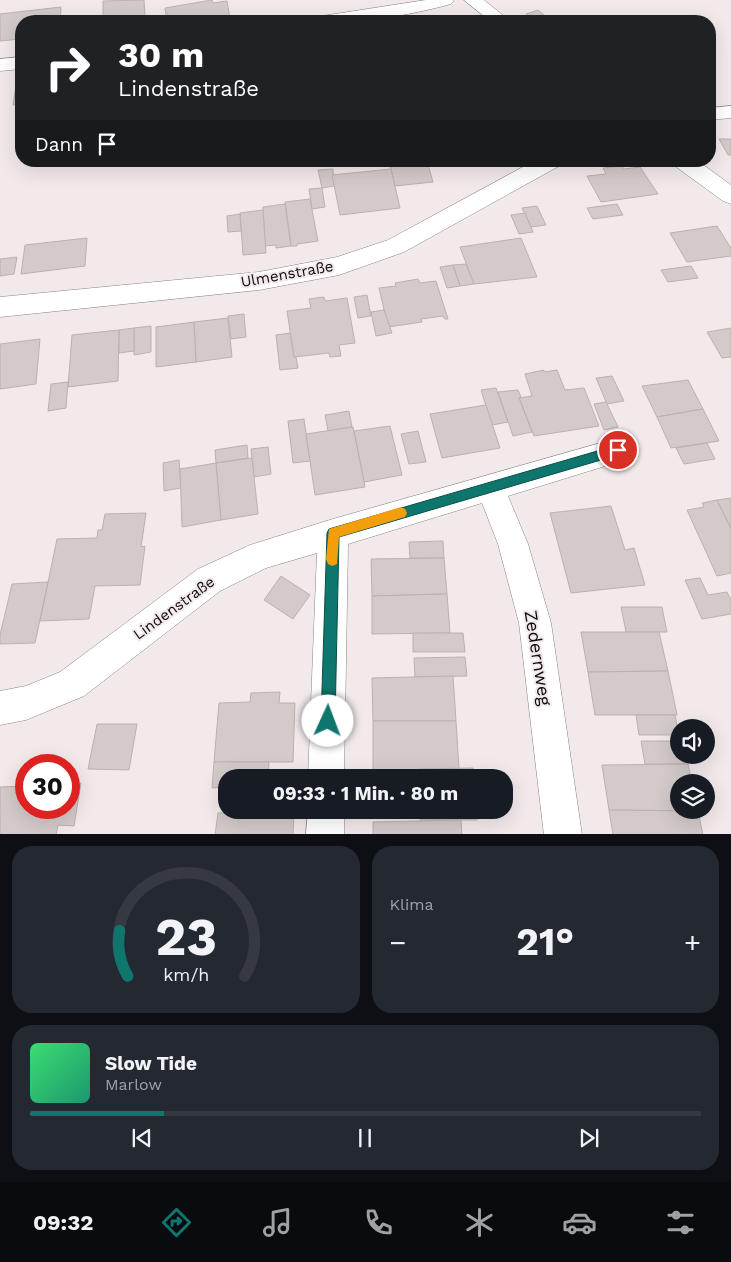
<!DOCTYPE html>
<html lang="de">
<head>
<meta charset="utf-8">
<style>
	body { margin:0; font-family:"Work Sans",sans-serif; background:#242831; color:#f1f3f6; height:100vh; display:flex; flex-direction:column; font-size:19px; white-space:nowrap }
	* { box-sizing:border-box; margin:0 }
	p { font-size:16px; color:#9ea1a6 }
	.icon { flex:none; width:28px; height:28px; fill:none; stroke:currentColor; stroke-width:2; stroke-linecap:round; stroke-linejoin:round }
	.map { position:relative; height:834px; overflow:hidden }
	.side { display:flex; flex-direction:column; gap:12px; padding:12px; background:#0d0f14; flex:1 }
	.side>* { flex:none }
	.top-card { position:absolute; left:15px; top:15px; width:701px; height:152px; border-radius:20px; box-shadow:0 5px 20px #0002; background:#202124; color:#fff; overflow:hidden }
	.fabs { position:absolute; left:670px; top:719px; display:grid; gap:10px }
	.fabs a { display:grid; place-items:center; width:45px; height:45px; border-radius:50%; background:#171b24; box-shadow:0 5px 20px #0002; font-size:25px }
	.speed { position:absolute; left:15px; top:754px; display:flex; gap:10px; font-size:25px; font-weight:700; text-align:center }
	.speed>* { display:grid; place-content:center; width:65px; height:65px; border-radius:50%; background:#171b24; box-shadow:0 5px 20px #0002; line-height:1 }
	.speed .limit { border:8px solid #d22; background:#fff; color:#111 }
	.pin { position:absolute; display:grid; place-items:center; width:42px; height:42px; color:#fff; margin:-21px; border:2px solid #fff; border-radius:50%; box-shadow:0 1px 5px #0007 }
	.me { position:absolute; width:55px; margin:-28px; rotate:2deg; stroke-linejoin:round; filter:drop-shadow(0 0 4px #0008) }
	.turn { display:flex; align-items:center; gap:18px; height:105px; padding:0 20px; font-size:22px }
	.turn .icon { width:65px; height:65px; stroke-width:2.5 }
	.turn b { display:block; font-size:35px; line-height:42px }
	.then { display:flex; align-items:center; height:48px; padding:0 20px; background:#0003; gap:10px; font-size:19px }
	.big { font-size:38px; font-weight:700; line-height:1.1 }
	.side .tile { flex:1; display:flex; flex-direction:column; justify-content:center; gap:8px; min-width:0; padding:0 18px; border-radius:20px; background:#242831 }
	.side .dial { align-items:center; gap:0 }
	.dial svg { height:130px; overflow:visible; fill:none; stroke:#363941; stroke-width:7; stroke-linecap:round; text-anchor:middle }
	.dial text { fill:#f1f3f6; stroke:none }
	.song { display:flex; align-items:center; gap:15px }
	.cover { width:60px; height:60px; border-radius:8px; background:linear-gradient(135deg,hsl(140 70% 55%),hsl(160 70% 35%)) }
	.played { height:5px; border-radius:2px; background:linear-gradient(90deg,#0f766e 20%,#363941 20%) }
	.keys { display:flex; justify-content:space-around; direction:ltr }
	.heat { display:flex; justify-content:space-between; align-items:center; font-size:28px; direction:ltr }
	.side .tiles { flex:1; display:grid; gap:12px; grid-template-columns:1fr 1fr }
	.tile:last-child { grid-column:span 2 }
	.trip { position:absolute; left:218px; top:769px; width:295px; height:50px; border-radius:20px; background:#171b24; box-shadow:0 5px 20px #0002; font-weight:700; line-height:50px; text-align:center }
	.menu { display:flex; height:80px; justify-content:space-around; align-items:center; background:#090b0e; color:#9ea1a6 }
	.menu .icon { width:35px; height:35px }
	.menu .current { color:#0f766e }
	.menu b { font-size:22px; color:#f1f3f6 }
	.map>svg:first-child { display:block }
	.building { fill:#d3caca; stroke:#bab2b1 }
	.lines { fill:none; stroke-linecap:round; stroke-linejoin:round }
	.minor-casing { stroke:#8b8285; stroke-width:1 }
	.minor { fill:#fff; fill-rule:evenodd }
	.route { fill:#0f766e; stroke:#0a4d48 }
	.slow { fill:#f59e0b }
	.labels { text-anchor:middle; stroke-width:4; stroke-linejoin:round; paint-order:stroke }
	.street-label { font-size:15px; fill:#0f0c0d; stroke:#f2e9eb }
	.near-street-label { font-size:18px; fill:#0f0c0d; stroke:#f2e9eb }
</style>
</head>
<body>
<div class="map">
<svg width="731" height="835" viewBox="0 0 731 835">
	<rect width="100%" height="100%" fill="#f2e9eb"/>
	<g class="building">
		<path d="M 144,0 L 145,17 L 103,21 L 103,1 Z"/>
		<path d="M 212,0 L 213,3 L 227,1 L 230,19 L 208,21 L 167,21 L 165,8 Z"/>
		<path d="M 61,7 L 60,21 L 21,21 L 21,39 L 0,41 L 0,14 Z"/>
		<path d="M 538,10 L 544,15 L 532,19 L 526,14 Z"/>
		<path d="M 17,78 L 21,78 L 21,97 L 14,98 Z"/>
		<path d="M 21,97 L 21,104 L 13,105 L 14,98 Z"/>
		<path d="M 719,139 L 731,139 L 731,155 L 728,155 Z"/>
		<path d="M 389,161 L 427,161 L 433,182 L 395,186 Z"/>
		<path d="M 622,166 L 624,169 L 640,167 L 658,194 L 601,202 L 587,176 L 606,174 L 603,168 Z"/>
		<path d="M 333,169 L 334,186 L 322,188 L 318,170 Z"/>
		<path d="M 391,169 L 400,208 L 340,215 L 332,175 Z"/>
		<path d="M 322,188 L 325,207 L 312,209 L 309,189 Z"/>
		<path d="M 310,199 L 318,241 L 297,244 L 297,246 L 291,246 L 285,202 Z"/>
		<path d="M 285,204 L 291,246 L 276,248 L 276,245 L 265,246 L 263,207 Z"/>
		<path d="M 617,204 L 623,215 L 593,219 L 587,208 Z"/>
		<path d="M 537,206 L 546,225 L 531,227 L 522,208 Z"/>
		<path d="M 263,210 L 266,253 L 243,255 L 240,213 Z"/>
		<path d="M 525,213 L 533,232 L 519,234 L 511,215 Z"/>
		<path d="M 240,214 L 241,231 L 228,232 L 227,216 Z"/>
		<path d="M 717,226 L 731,248 L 731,256 L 687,262 L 670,233 Z"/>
		<path d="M 87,238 L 85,266 L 21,274 L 25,245 Z"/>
		<path d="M 521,238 L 537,277 L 474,284 L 460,247 Z"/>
		<path d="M 17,257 L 14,274 L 0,276 L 0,259 Z"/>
		<path d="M 466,264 L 474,284 L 460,286 L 453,265 Z"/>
		<path d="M 453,265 L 460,286 L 447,288 L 440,267 Z"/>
		<path d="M 691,266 L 698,278 L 668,282 L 661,270 Z"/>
		<path d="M 418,279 L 420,283 L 436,281 L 448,319 L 445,319 L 443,316 L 421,319 L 422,322 L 388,327 L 379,288 L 396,286 L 395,283 Z"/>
		<path d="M 367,295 L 371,316 L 358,318 L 354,297 Z"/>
		<path d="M 324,297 L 325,301 L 347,298 L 355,343 L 339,345 L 341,356 L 330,357 L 329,353 L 294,357 L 287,311 L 311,308 L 309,299 Z"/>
		<path d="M 384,310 L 392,333 L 376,336 L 371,312 Z"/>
		<path d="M 244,314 L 246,337 L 231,339 L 228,316 Z"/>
		<path d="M 228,318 L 232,357 L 196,362 L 194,322 Z"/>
		<path d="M 194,322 L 196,362 L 156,367 L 156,327 Z"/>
		<path d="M 151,326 L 151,352 L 134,355 L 134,328 Z"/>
		<path d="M 134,328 L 134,351 L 119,353 L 119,330 Z"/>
		<path d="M 731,328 L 731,357 L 722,358 L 707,332 Z"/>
		<path d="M 119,330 L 118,381 L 68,387 L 72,335 Z"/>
		<path d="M 290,333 L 294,357 L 296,357 L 298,368 L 280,370 L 276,335 Z"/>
		<path d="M 40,339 L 36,384 L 0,389 L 0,344 Z"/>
		<path d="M 544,370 L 544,372 L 557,370 L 565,390 L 584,388 L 599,426 L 534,436 L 519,398 L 532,396 L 525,374 Z"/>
		<path d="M 612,376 L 624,401 L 607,404 L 596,378 Z"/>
		<path d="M 688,380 L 703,409 L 657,417 L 642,386 Z"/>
		<path d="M 68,382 L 66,408 L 48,411 L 51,384 Z"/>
		<path d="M 496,388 L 508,422 L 492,425 L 481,390 Z"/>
		<path d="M 518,390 L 521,397 L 519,398 L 532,432 L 513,436 L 498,392 Z"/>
		<path d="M 606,402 L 607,404 L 618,427 L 604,430 L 594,404 Z"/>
		<path d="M 486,405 L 500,448 L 442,458 L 430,414 Z"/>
		<path d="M 703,409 L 719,441 L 671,448 L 657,417 Z"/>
		<path d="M 349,411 L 352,427 L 328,431 L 325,415 Z"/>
		<path d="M 304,419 L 310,461 L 293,463 L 288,421 Z"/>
		<path d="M 390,426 L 402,475 L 364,482 L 354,431 Z"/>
		<path d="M 353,427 L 365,487 L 315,495 L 306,434 Z"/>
		<path d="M 418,431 L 426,462 L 409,464 L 401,434 Z"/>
		<path d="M 707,443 L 715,459 L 684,464 L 676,448 Z"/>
		<path d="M 247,445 L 248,458 L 216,463 L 215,450 Z"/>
		<path d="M 268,447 L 271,474 L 254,477 L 251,449 Z"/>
		<path d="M 252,458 L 258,514 L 221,520 L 216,463 Z"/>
		<path d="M 179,460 L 181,488 L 164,491 L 163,463 Z"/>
		<path d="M 216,463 L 221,520 L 182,527 L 180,469 Z"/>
		<path d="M 731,498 L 731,529 L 717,500 Z"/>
		<path d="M 717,500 L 731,529 L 731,573 L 717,576 L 687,510 L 704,507 L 702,503 Z"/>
		<path d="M 611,506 L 625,550 L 634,548 L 645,585 L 571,593 L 550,513 Z"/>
		<path d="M 146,513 L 141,547 L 145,546 L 140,585 L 95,586 L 89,619 L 40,621 L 57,539 L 97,538 L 98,530 L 102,530 L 105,514 Z"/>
		<path d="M 443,541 L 444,558 L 410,558 L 409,542 Z"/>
		<path d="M 444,558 L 447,594 L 372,596 L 371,559 Z"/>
		<path d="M 281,576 L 310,595 L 293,619 L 264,600 Z"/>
		<path d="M 700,578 L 708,595 L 727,592 L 731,600 L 731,614 L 702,619 L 685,580 Z"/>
		<path d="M 48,582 L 35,643 L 0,644 L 0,635 L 12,584 Z"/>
		<path d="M 447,594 L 450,633 L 372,634 L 372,596 Z"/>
		<path d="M 621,607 L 662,607 L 667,632 L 626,632 Z"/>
		<path d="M 581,632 L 659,632 L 668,671 L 588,672 Z"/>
		<path d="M 413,633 L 463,633 L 465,652 L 413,652 Z"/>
		<path d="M 465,657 L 467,676 L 415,677 L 414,658 Z"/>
		<path d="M 668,671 L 677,715 L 595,715 L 588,672 Z"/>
		<path d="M 453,676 L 456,721 L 373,721 L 372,678 Z"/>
		<path d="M 280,692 L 279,703 L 295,703 L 293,762 L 214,762 L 219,703 L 250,702 L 251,693 Z"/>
		<path d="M 636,715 L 675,715 L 679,735 L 639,735 Z"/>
		<path d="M 373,721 L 456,721 L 459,769 L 373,770 Z"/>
		<path d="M 97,724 L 137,724 L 129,770 L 88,769 Z"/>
		<path d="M 641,741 L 679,741 L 679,755 L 684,755 L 686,764 L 645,764 Z"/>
		<path d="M 214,762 L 269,762 L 268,778 L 226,778 L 226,787 L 212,788 Z"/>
		<path d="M 688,764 L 692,782 L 679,782 L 679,810 L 698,811 L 609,810 L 602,765 Z"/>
		<path d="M 473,768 L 473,778 L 418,778 L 418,769 Z"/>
		<path d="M 81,783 L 74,826 L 58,825 L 56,835 L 0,835 L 0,787 L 26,786 L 26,808 L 69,808 L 69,784 Z"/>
		<path d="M 247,810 L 294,813 L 293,835 L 215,835 L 218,813 L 247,812 Z"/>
		<path d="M 419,810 L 476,810 L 477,820 L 420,820 Z"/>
		<path d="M 609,810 L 698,811 L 703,835 L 613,835 Z"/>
		<path d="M 461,820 L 462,835 L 373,835 L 373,822 Z"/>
	</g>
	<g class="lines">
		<defs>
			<g id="minor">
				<path d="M 426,0 L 454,0 L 451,4 C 407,16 359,24 313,21 L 316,17 L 322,16 Z"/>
				<path d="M 464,0 L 484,0 L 510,21 L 490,21 Z"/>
				<path d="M 21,57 L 21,69 L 0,71 L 0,59 Z"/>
				<path d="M 731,106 L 731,118 L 710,120 L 710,108 Z"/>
				<path d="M 534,161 L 562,161 L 559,166 L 404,252 L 339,275 L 259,290 L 0,317 L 0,297 L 259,272 L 337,257 L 388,240 Z"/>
				<path d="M 672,161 L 698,161 L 731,185 L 731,204 L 723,201 L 675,166 Z"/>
				<path d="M 618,438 L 628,441 L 632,450 L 628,459 L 508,496 L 528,544 L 551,623 L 582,835 L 544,835 L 519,623 L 498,544 L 482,503 L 348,544 L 344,778 L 308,778 L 317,553 L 266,568 L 220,591 L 84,696 L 26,720 L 0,725 L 0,691 L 26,686 L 60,672 L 198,569 L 250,545 L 333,519 Z"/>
				<path d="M 308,810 L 344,810 L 344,835 L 306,835 Z"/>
			</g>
		</defs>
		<use href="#minor" class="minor-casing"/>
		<use href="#minor" class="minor"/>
	</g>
	<path class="route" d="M 618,445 L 622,446 L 624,450 L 622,454 L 618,455 L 339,537 L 335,721 L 333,726 L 328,728 L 323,726 L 321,721 L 327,533 L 329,529 Z"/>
	<path class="slow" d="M 401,507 L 405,509 L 407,513 L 405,517 L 339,537 L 337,564 L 332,566 L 328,564 L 326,559 L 329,529 Z"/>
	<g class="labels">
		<g class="street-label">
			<text transform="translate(287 274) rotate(-10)" y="5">Ulmenstraße</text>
			<text transform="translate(174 608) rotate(-36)" y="5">Lindenstraße</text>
		</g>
		<g class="near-street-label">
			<text transform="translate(538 658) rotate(81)" y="6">Zedernweg</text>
		</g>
	</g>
</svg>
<div class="fabs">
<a><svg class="icon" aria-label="sound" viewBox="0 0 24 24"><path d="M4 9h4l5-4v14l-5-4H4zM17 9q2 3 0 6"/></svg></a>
<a><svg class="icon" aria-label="layers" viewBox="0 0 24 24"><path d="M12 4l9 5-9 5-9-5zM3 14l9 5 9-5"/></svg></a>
</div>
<div class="speed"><div class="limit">30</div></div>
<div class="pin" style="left:618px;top:450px;background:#d93025"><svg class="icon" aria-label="arrive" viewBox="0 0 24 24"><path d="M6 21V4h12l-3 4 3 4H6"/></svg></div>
<svg class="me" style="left:328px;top:721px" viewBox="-20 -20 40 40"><circle r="19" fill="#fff"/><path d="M0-13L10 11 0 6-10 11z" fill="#0f766e"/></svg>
<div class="trip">09:33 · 1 Min. · 80 m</div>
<div class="top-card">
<div class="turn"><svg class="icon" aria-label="right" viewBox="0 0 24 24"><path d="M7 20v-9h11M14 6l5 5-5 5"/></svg><div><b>30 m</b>Lindenstraße</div></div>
<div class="then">Dann<svg class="icon" aria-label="arrive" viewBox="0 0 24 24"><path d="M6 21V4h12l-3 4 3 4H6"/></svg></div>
</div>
</div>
<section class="side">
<div class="tiles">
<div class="tile dial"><svg viewBox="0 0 100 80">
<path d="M14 69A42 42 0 1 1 86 69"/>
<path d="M14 69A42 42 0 0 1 9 41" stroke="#0f766e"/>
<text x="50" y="56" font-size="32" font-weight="700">23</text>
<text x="50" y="72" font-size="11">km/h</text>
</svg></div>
<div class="tile"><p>Klima</p>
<div class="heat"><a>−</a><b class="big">21°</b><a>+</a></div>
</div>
<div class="tile">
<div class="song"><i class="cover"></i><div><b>Slow Tide</b><p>Marlow</p></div></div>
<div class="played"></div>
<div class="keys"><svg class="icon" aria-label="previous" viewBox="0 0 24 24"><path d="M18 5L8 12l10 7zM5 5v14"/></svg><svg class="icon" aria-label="pause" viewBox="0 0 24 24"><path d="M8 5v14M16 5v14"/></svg><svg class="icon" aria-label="next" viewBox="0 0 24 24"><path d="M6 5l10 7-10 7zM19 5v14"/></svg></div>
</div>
</div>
</section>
<nav class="menu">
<b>09:32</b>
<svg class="icon current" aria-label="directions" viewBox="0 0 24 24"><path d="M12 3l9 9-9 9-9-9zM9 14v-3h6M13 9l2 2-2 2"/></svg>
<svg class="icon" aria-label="music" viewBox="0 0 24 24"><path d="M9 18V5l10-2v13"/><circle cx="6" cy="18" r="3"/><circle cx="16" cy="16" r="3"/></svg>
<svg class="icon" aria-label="phone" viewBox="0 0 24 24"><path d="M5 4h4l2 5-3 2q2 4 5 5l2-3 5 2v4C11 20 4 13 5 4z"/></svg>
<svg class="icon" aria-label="climate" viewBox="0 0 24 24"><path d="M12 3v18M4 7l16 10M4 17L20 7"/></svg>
<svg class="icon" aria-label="car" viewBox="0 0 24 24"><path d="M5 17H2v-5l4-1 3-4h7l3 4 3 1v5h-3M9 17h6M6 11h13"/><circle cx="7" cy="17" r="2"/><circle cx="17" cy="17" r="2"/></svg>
<svg class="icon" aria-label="filters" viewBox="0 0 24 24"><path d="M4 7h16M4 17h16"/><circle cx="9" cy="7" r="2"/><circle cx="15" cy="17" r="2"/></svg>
</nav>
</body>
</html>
